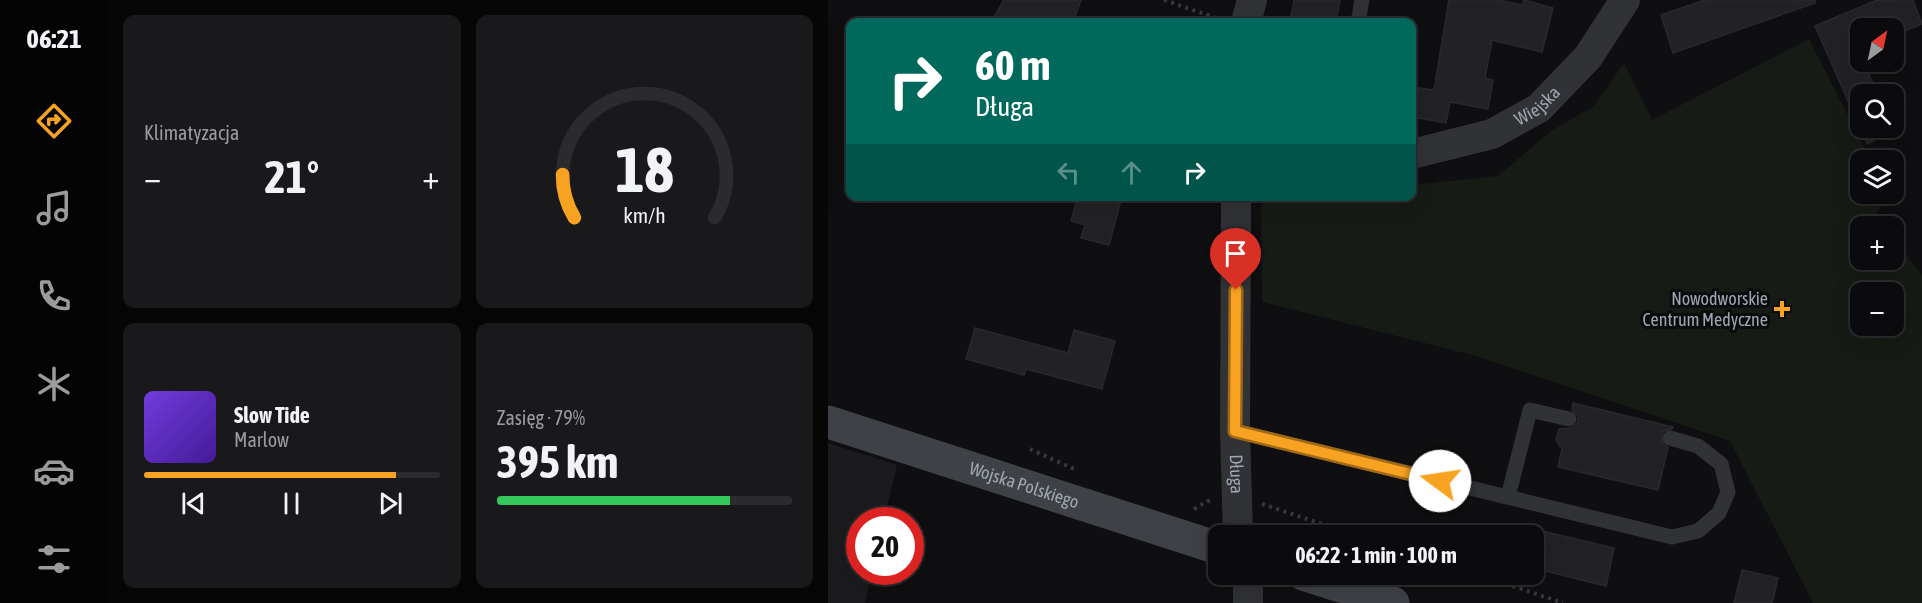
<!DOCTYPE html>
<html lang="pl">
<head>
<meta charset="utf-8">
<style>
	body { margin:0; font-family:"Asap Condensed",sans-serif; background:#19191b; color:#f1f3f6; height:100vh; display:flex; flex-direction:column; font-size:22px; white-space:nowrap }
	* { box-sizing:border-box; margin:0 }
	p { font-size:20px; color:#9a9b9d }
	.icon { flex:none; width:33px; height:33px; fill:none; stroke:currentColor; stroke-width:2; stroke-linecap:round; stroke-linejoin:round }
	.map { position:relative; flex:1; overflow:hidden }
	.panel { display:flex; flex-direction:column; gap:15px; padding:15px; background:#060607; width:720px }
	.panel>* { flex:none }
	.hud { position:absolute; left:18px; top:18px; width:570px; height:183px; border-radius:12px; box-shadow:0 6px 24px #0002,0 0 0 2px #2b2b2e; background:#00695c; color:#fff; overflow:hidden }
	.needle { width:39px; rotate:33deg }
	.buttons { position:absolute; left:1022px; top:18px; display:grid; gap:12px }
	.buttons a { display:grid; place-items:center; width:54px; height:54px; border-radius:12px; background:#0b0b0d; box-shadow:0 6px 24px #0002,0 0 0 2px #2b2b2e; font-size:30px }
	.speed { position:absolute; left:18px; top:507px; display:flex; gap:12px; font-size:30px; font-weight:700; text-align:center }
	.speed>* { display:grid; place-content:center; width:78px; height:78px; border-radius:50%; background:#0b0b0d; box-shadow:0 6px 24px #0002,0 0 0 2px #2b2b2e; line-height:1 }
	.speed .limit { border:9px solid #d22; background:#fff; color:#111 }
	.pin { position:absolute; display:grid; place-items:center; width:51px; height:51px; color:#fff; margin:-62px -26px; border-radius:50% 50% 50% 0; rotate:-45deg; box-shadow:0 0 6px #0007 }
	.pin .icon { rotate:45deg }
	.me { position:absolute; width:66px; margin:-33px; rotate:284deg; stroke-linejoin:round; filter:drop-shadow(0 0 4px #0008) }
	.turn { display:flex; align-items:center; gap:21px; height:126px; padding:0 30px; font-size:27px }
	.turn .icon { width:78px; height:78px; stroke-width:2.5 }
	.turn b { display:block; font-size:42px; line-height:51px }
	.lanes { display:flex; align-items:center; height:57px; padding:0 30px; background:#0003; justify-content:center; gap:30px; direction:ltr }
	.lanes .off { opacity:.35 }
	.big { font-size:45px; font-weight:700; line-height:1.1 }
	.panel .widget { flex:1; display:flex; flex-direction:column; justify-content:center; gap:9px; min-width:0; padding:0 21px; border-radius:12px; background:#19191b }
	.panel .dial { align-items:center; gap:0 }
	.dial svg { height:156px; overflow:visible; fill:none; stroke:#2b2b2e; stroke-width:7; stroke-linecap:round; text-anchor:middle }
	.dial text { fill:#f1f3f6; stroke:none }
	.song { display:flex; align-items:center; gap:18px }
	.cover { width:72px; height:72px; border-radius:9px; background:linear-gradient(135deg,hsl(260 70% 55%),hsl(260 70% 35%)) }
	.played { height:6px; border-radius:3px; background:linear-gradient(90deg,#f7a221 85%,#2b2b2e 85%) }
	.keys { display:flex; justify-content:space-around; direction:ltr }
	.heat { display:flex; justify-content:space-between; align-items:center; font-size:33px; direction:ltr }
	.charge { height:9px; border-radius:4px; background:linear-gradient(90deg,#34c759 79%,#2b2b2e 0) }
	.panel .tiles { flex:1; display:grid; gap:15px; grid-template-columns:repeat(2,1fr) }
	.trip { position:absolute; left:380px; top:525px; width:336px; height:60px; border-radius:12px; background:#0b0b0d; box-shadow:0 6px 24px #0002,0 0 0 2px #2b2b2e; font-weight:700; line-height:60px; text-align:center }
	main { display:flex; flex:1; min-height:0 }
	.tab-bar { display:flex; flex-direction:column; width:108px; justify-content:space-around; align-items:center; background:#040405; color:#9a9b9d }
	.tab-bar .icon { width:42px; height:42px }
	.tab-bar .current { color:#f7a221 }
	.tab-bar b { font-size:27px; color:#f1f3f6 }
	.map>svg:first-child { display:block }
	.built { fill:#1b1b1e }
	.green { fill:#161b16; fill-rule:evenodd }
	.building { fill:#222225; stroke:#29292d; stroke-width:1.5 }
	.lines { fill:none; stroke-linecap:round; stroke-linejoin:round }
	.path { stroke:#36393d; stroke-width:4; stroke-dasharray:3 4.5; stroke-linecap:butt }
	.service { stroke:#303236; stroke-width:15 }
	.minor { stroke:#303236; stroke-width:30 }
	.secondary { stroke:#3e4146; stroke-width:33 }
	.route-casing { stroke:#a16915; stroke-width:15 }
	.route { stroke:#f7a221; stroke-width:10 }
	.poi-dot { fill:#f7a221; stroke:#0a0b0c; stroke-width:2 }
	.labels { text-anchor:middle; stroke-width:6; stroke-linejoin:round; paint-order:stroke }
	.street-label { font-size:18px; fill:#a0a7b2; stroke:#0a0b0c }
	.poi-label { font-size:18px; fill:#a0a7b2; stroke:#0a0b0c; text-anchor:end }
</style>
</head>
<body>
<main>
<nav class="tab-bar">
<b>06:21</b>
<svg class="icon current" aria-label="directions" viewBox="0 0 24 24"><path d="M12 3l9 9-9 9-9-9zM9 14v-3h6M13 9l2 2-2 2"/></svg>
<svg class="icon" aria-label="music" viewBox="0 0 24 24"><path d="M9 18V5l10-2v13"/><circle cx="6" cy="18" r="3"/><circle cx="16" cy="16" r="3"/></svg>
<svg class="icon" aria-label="phone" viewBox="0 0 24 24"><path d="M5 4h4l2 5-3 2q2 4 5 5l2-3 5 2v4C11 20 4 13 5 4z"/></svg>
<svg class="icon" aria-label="climate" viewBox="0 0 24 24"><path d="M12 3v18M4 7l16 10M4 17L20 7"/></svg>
<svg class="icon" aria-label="car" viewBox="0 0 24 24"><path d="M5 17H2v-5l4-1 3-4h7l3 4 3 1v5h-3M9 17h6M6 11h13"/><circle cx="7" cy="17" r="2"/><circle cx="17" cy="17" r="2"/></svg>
<svg class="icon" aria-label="filters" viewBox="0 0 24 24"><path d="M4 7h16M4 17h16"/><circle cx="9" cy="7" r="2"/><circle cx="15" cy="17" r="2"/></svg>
</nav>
<section class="panel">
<div class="tiles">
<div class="widget"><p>Klimatyzacja</p>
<div class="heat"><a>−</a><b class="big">21°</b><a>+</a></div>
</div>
<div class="widget dial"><svg viewBox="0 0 100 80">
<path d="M14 69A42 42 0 1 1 86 69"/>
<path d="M14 69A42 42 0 0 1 8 47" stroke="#f7a221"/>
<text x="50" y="56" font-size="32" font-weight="700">18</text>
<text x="50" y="72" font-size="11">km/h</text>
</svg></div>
<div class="widget">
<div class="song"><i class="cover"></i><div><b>Slow Tide</b><p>Marlow</p></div></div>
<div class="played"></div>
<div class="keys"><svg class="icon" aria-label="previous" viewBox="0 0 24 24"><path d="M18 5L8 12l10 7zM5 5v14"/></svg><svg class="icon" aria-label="pause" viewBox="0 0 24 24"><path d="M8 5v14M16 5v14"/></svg><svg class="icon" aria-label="next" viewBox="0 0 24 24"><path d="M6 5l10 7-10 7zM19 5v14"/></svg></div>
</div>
<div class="widget"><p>Zasięg · 79%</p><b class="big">395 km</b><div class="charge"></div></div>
</div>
</section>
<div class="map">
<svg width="1094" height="603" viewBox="0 0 1094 603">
	<rect width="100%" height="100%" fill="#0f0f11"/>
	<path class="built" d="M 0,443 L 69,465 L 56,520 L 32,520 L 32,572 L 44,572 L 37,603 L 0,603 Z"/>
	<path class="green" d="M 981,39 L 1043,160 L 1032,160 L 1032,194 L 1059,194 L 1048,216 L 1056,226 L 1032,226 L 1032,260 L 1065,260 L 1065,238 L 1094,275 L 1094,603 L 985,603 L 902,441 L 648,356 L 434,302 L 433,197 L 584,196 L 584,185 L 670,176 L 723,131 L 766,106 L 796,63 L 824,120 ZM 1032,292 L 1065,292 L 1065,326 L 1032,326 Z"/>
	<g class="building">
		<path d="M 176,0 L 253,0 L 245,22 L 163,22 Z"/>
		<path d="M 466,0 L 512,0 L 508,22 L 462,22 Z"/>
		<path d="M 621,0 L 669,0 L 694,5 L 696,0 L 725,8 L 714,52 L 664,40 L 657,78 L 665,80 L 660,109 L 622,102 L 618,123 L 584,117 L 584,87 L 606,90 Z"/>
		<path d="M 877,0 L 987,0 L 987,3 L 845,53 L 833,15 Z"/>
		<path d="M 1049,0 L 1085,0 L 1094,24 L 1065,36 L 1065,28 L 1032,28 L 1032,50 L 1030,51 L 1032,62 L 1035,62 L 1050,94 L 1032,94 L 1032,128 L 1065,128 L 1065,126 L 1067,130 L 1039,144 L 987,26 Z"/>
		<path d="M 250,196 L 294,196 L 281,245 L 253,238 L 257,225 L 243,221 Z"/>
		<path d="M 147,328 L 240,353 L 246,330 L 287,341 L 274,389 L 198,369 L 196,375 L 138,359 Z"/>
		<path d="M 745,403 L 845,427 L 844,429 L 836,431 L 833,436 L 835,444 L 840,447 L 830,490 L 730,467 L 734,449 L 728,440 L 731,429 L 744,428 L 750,422 L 750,416 L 744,410 Z"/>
		<path d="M 710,530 L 786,548 L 778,586 L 705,568 L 705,550 Z"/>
		<path d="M 914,570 L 950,578 L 944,603 L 906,603 Z"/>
	</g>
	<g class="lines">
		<g class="path">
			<path d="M 336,0 L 391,19"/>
			<path d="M 202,449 L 246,469"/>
			<path d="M 434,504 L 530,536"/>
			<path d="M 366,509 L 382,500"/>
			<path d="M 649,574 L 735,603"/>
		</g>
		<g class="service">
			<path d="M 530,22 L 534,0"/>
			<path d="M 407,431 L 844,537 L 870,531 L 891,513 L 900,492 L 893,464 L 870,446 L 842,438"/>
			<path d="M 680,497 L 702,410 L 741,419"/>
		</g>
		<g class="minor">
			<path d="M 418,22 L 424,0"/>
			<path id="s1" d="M 584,154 L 664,134 L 711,108 L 760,57 L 797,0"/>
			<path id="s2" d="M 408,196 L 407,431 L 410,536"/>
			<path d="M 420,574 L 420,603"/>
		</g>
		<g class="secondary">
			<path id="s3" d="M 0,422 L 390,548"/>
			<path d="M 475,574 L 565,603"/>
		</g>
	</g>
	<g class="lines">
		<defs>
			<path id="route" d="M 408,290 L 407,431 L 612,481"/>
		</defs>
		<use href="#route" class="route-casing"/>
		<use href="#route" class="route"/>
	</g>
	<path class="poi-dot" d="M951 300h6v6h6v6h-6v6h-6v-6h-6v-6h6z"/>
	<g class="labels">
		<g class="street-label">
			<text dy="6" stroke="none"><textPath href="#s1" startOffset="136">Wiejska</textPath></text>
			<text dy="6" stroke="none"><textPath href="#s2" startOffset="278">Długa</textPath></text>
			<text dy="6" stroke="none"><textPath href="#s3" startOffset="206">Wojska Polskiego</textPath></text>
		</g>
		<g class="poi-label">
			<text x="940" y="305">Nowodworskie<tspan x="940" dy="21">Centrum Medyczne</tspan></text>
		</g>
	</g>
</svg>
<div class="buttons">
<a><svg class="needle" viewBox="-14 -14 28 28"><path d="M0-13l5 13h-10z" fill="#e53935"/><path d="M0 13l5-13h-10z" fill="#9a9b9d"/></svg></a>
<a><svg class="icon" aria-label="search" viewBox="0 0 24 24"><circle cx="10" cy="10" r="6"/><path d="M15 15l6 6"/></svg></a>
<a><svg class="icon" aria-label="layers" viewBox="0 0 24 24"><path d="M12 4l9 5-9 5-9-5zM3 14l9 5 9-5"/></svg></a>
<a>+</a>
<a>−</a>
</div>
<div class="speed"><div class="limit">20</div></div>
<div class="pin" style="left:408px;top:290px;background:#d93025"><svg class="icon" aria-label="arrive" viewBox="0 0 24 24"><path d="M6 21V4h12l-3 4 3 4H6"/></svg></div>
<svg class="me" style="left:612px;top:481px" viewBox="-20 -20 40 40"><circle r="19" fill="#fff"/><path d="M0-13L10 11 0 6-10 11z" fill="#f7a221"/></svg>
<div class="trip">06:22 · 1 min · 100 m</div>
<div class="hud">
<div class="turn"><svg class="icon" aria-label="right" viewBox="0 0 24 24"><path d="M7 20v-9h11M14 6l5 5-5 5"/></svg><div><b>60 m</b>Długa</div></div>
<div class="lanes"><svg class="icon off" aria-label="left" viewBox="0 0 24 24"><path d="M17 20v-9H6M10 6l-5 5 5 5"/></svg><svg class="icon off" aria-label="ahead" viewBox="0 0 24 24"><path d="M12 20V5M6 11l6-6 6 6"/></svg><svg class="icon" aria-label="right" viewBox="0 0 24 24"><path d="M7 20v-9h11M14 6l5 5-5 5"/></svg></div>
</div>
</div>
</main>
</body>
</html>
